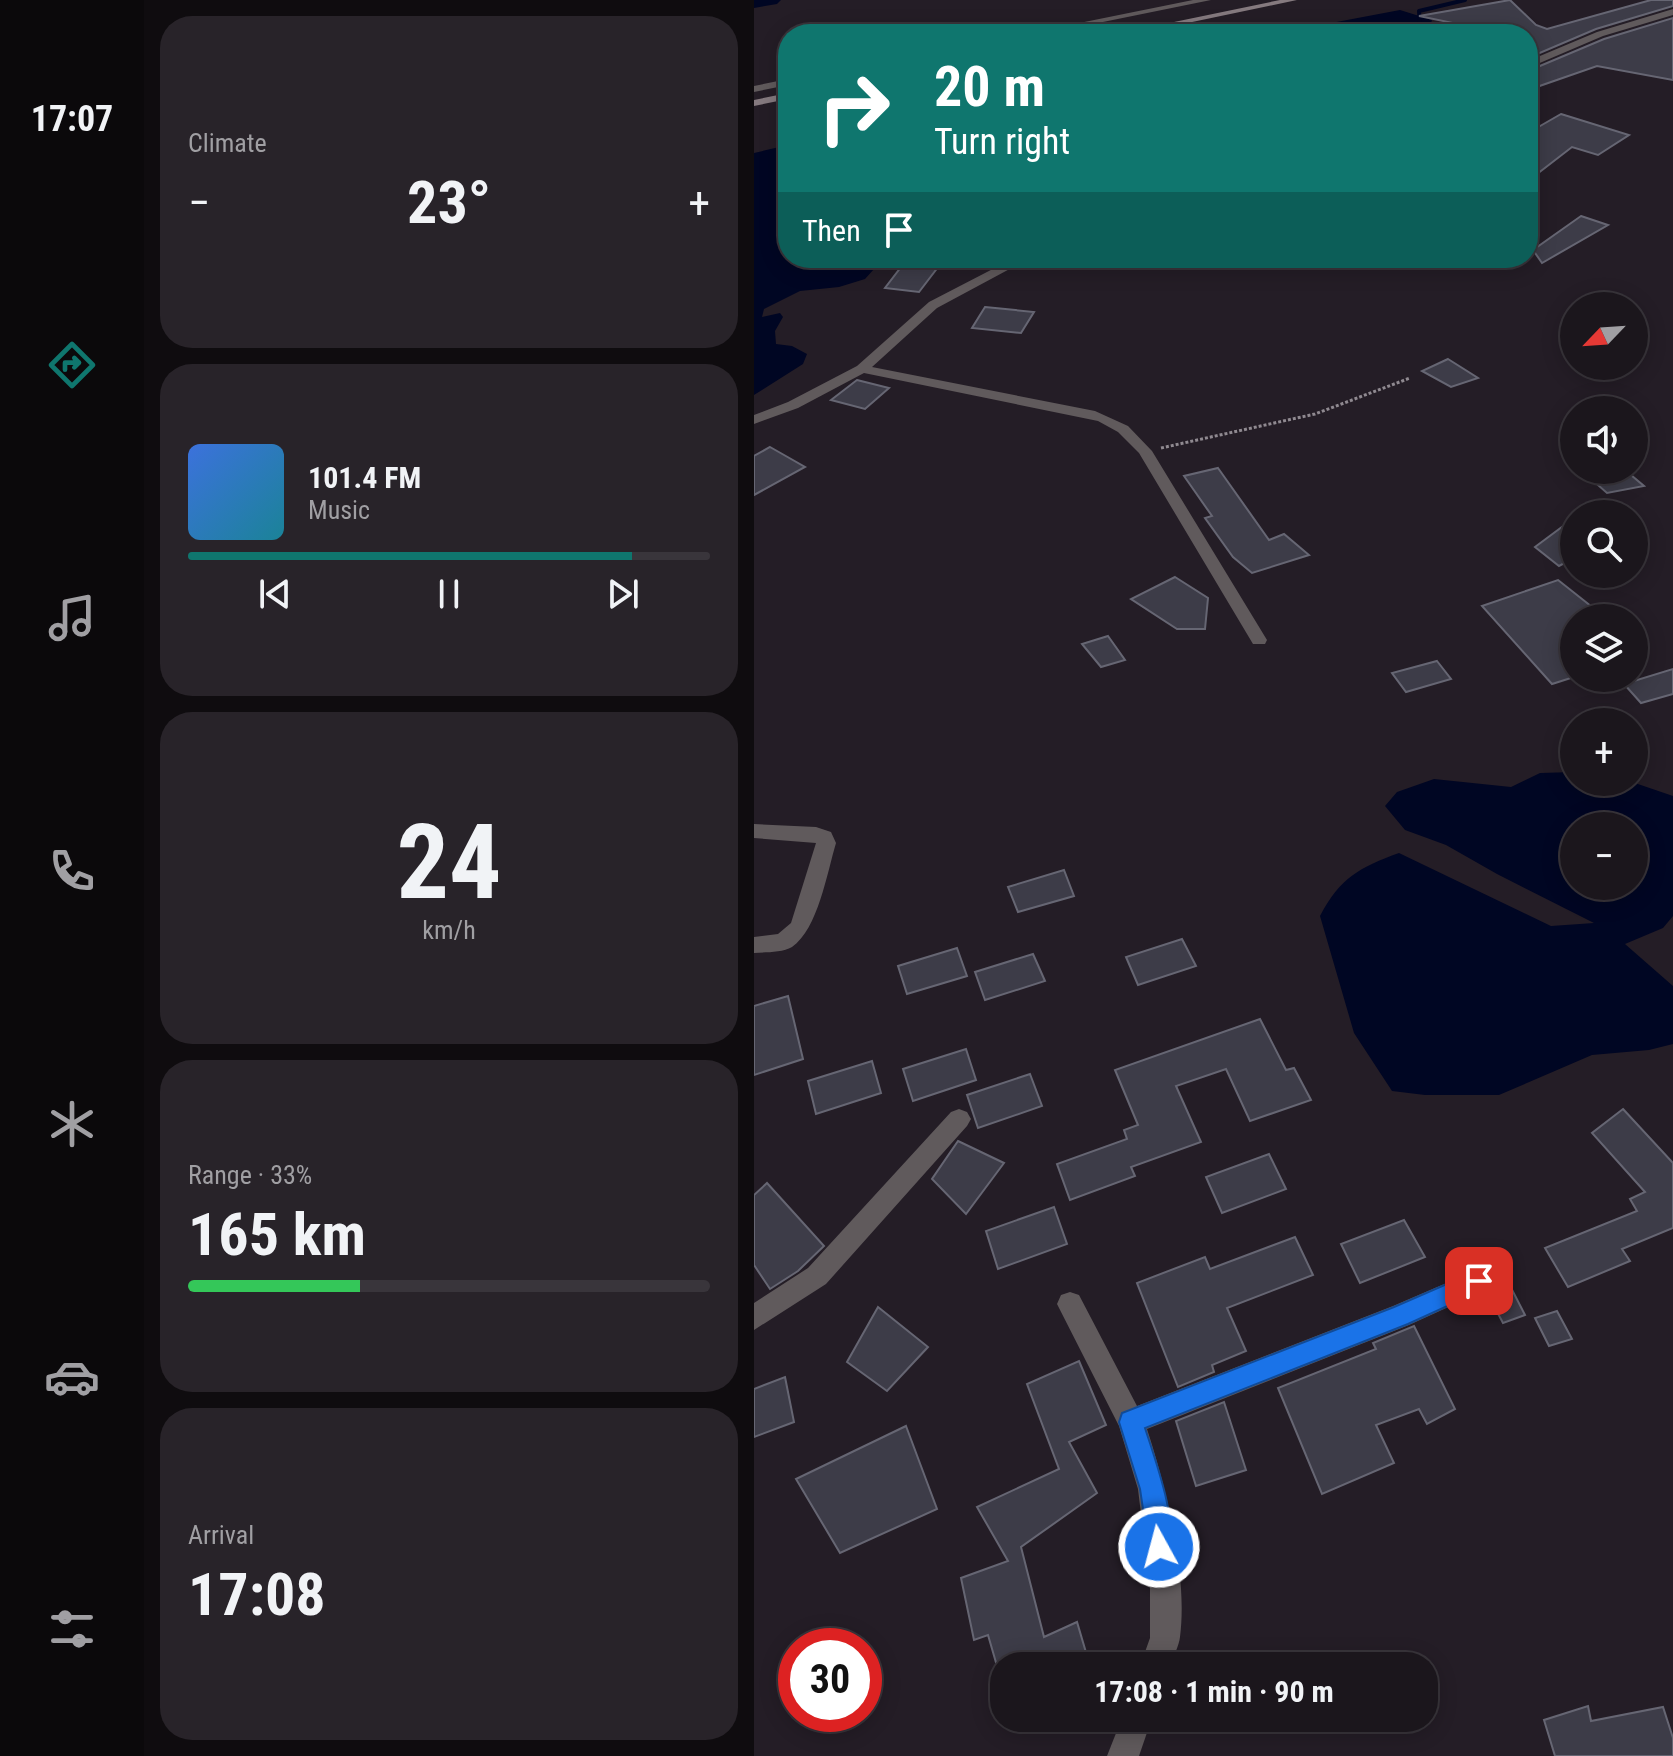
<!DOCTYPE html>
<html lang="en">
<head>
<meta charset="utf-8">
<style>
	body { margin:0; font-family:"Roboto Condensed",sans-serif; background:#282329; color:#f1f3f6; height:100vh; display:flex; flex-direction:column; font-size:30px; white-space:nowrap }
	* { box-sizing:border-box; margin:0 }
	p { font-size:26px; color:#a09fa3 }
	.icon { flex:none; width:44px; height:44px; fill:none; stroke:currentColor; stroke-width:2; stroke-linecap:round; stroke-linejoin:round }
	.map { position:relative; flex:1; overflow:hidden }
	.details { display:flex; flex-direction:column; gap:16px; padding:16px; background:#0f0c0f; width:610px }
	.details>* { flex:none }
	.top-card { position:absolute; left:24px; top:24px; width:760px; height:244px; border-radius:32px; box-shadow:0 4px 20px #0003,0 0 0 2px #39353b; background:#0f766e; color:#fff; overflow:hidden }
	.needle { width:52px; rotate:245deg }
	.buttons { position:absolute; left:806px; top:292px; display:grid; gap:16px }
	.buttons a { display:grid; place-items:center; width:88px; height:88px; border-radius:50%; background:#1b161c; box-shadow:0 4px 20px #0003,0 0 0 2px #39353b; font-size:40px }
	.speed { position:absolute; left:24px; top:1628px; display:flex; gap:16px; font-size:40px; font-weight:700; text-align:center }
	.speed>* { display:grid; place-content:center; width:104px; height:104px; border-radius:50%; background:#1b161c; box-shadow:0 4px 20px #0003,0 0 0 2px #39353b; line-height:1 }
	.speed .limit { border:12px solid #d22; background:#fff; color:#111 }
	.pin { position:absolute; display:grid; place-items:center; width:68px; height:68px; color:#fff; margin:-34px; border-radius:16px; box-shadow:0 4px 12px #0006 }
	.me { position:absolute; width:88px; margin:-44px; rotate:353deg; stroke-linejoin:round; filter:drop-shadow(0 0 6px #0008) }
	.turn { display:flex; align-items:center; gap:28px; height:168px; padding:0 24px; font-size:36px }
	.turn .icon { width:104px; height:104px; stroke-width:2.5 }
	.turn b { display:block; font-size:56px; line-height:68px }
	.then { display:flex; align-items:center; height:76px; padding:0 24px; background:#0003; gap:16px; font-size:30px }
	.big { font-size:60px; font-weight:700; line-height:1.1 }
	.details .widget { flex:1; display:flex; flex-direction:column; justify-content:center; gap:12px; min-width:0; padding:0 28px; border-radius:32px; background:#282329 }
	.details .dial { align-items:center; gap:0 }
	.dial b { font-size:104px; line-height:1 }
	.song { display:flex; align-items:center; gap:24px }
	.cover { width:96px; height:96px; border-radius:12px; background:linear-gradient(135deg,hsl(220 70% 55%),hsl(190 70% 35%)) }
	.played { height:8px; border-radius:4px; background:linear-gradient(90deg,#0f766e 85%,#39353b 85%) }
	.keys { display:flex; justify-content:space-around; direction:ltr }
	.heat { display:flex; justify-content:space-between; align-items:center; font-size:44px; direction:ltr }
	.charge { height:12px; border-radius:6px; background:linear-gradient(90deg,#34c759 33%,#39353b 0) }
	.trip { position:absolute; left:236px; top:1652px; width:448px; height:80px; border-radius:32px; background:#1b161c; box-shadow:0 4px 20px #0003,0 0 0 2px #39353b; font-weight:700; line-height:80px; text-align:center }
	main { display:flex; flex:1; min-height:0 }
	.dock { display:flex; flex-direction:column; width:144px; justify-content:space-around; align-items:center; background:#0b090b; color:#a09fa3 }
	.dock .icon { width:56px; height:56px }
	.dock .on { color:#0f766e }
	.dock b { font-size:36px; color:#f1f3f6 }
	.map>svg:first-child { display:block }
	.water { fill:#000623; fill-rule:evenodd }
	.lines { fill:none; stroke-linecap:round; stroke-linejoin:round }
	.stream { stroke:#000623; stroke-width:4 }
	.river { fill:#000623; fill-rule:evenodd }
	.building { fill:#3d3c48; stroke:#666673; stroke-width:2 }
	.path { stroke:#8f8990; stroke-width:3; stroke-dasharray:3 2; stroke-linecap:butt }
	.street { fill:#605a5c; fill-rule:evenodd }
	.secondary { fill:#857a7f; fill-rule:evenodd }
	.route { fill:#1a73e8; stroke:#114b97; stroke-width:2 }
</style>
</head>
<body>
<main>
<nav class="dock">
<b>17:07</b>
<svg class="icon on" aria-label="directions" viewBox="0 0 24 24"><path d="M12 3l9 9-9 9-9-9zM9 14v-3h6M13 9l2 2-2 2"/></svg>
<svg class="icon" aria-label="music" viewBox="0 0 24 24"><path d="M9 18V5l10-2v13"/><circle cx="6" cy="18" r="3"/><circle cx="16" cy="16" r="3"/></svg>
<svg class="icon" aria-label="phone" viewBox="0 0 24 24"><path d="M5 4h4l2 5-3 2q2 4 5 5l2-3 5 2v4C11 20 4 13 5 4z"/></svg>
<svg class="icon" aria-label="climate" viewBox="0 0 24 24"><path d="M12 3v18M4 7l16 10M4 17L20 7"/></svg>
<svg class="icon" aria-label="car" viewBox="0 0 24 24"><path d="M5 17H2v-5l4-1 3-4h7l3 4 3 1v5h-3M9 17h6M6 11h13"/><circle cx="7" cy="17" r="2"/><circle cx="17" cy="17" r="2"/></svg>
<svg class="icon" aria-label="filters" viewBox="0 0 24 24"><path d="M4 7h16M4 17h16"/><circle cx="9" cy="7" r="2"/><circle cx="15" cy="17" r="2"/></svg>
</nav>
<section class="details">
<div class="widget"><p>Climate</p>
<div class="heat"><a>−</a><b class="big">23°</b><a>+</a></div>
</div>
<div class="widget">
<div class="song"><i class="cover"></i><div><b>101.4 FM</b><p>Music</p></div></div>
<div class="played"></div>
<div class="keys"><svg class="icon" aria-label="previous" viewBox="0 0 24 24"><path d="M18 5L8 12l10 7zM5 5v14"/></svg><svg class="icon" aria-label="pause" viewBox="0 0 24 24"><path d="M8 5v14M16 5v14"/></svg><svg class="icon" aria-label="next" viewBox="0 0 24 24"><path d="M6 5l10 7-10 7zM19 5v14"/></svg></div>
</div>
<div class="widget dial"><b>24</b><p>km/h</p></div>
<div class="widget"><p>Range · 33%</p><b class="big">165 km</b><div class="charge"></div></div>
<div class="widget"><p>Arrival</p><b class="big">17:08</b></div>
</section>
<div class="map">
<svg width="919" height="1756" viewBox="0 0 919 1756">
	<rect width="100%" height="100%" fill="#241d26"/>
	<g class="water">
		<path d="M 646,10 L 678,20 L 674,34 L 519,34 Z"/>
		<path d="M 34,145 L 34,258 L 130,258 L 111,279 L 85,287 L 46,291 L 10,309 L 8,317 L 26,313 L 29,317 L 21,331 L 22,344 L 38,346 L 53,354 L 49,364 L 0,395 L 0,153 Z"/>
		<path d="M 820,772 L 820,782 L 878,782 L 919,796 L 919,916 L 909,928 L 871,944 L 919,986 L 919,1044 L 895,1050 L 838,1055 L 745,1095 L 671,1095 L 638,1091 L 600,1033 L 566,916 C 586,878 606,867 645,853 L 797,926 L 840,923 L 743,874 L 692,845 L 651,830 L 631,806 L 643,792 L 680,779 L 757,787 L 786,773 ZM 820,826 L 880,826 L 880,886 L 820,886 Z"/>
	</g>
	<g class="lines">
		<path class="stream" d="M 649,34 L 666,25 L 665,11 L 711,0"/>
		<path class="river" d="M 0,0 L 27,0 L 23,4 L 0,8 Z"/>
	</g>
	<g class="building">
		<path d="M 756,0 L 782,25 L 793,29 L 897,0 L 919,0 L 919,6 L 842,29 L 774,58 L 774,34 L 682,34 L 704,24 L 665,16 Z"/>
		<path d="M 919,18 L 919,80 L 843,66 L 774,90 L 774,71 L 850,39 Z"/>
		<path d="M 807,114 L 875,135 L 844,155 L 818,147 L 774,181 L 774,133 Z"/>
		<path d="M 827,216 L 854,225 L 788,263 L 779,250 Z"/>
		<path d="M 154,258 L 191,258 L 165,292 L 131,288 Z"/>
		<path d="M 231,307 L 280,312 L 267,333 L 218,328 Z"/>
		<path d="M 694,359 L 724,378 L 697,387 L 668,371 Z"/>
		<path d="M 103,380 L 135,388 L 111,409 L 77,400 Z"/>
		<path d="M 16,447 L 51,467 L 0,495 L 0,456 Z"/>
		<path d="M 464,468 L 515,540 L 530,534 L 555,555 L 498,573 L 479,557 L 451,518 L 458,516 L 430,476 Z"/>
		<path d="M 827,470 L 871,470 L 890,486 L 853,493 Z"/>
		<path d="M 820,518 L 820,558 L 805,566 L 781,547 Z"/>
		<path d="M 421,577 L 454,598 L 451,629 L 423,629 L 377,599 Z"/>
		<path d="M 804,580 L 852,618 L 820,618 L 820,677 L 798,684 L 728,606 Z"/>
		<path d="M 354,636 L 371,660 L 347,667 L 328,644 Z"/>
		<path d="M 683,661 L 697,679 L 652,692 L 638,673 Z"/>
		<path d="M 919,669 L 919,694 L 887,703 L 870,684 Z"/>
		<path d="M 310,870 L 320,896 L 264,912 L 254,887 Z"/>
		<path d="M 428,939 L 442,966 L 384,985 L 372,957 Z"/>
		<path d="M 203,948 L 213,976 L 153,994 L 144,966 Z"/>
		<path d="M 279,954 L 291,981 L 231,1000 L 221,972 Z"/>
		<path d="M 34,996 L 49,1059 L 0,1075 L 0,1006 Z"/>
		<path d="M 506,1019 L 532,1070 L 540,1068 L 557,1100 L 496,1121 L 472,1069 L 422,1086 L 447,1142 L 377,1167 L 381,1176 L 316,1200 L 303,1164 L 373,1139 L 370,1130 L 384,1125 L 361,1070 Z"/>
		<path d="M 212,1049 L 222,1080 L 159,1101 L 149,1069 Z"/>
		<path d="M 118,1061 L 127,1093 L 62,1114 L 54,1081 Z"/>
		<path d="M 276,1074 L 288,1106 L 224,1128 L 213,1095 Z"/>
		<path d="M 869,1109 L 919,1163 L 919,1228 L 868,1249 L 876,1261 L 814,1287 L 791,1248 L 883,1211 L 876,1199 L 891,1192 L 838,1133 Z"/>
		<path d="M 204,1141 L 250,1163 L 212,1214 L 178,1179 Z"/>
		<path d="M 515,1154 L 532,1189 L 468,1213 L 452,1177 Z"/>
		<path d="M 13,1183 L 70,1246 L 44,1271 L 16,1289 L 0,1265 L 0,1195 Z"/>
		<path d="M 300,1207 L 313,1244 L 244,1269 L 232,1231 Z"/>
		<path d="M 650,1220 L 671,1257 L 606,1283 L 587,1244 Z"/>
		<path d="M 541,1237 L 559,1275 L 473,1308 L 492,1351 L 458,1365 L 460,1372 L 424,1387 L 383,1283 L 451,1257 L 456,1269 Z"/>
		<path d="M 751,1276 L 771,1315 L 749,1323 L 733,1293 L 741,1280 Z"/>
		<path d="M 124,1307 L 174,1347 L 133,1391 L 93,1362 Z"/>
		<path d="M 803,1311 L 818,1339 L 795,1346 L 781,1318 Z"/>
		<path d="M 660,1326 L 701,1409 L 673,1424 L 665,1409 L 622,1425 L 640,1463 L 568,1494 L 524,1388 L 622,1349 L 619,1343 Z"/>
		<path d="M 325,1361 L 352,1425 L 315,1442 L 343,1493 L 267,1547 L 290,1637 L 323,1622 L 336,1666 L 243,1666 L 234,1635 L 220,1640 L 207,1578 L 254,1561 L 223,1507 L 305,1469 L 273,1384 Z"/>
		<path d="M 31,1377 L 40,1422 L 0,1437 L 0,1389 Z"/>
		<path d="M 470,1402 L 492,1470 L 442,1486 L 422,1421 Z"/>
		<path d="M 152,1426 L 183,1509 L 86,1553 L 42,1479 Z"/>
		<path d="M 834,1706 L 837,1721 L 909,1707 L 919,1738 L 919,1756 L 801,1756 L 790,1720 Z"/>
	</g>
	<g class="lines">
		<path class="path" d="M 407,448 L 561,414 L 656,378"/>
		<g class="street">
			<path d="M 439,0 L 457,0 L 290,34 L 271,34 Z"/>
			<path d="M 919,9 L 919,15 L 849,36 L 774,68 L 774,61 L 843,32 Z"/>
			<path d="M 34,79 L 34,85 L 0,92 L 0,86 Z"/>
			<path d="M 260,258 L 276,258 L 183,308 L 118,367 L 341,411 L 374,426 L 398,451 L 513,640 L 511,644 L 499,644 L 385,453 L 364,432 L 344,421 L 110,373 L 44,408 L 0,424 L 0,415 L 34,402 L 103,366 L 175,302 Z"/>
			<path d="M 0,824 L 62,827 L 77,832 L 82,843 C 73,873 64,929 38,947 C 28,953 11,952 0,953 L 0,937 L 24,934 L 37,923 L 62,843 L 0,838 Z"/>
			<path d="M 205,1109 L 213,1112 L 217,1119 L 213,1126 L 72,1284 L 0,1330 L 0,1303 L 54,1268 L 197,1112 Z"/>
			<path d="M 725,1269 L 734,1273 L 738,1281 L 734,1289 L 655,1325 L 393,1429 C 412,1488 434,1574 426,1637 C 425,1646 419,1657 416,1666 L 386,1666 L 396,1638 L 396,1589 L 384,1489 L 365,1426 L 303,1304 L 307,1295 L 316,1292 L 325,1295 L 383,1406 L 639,1306 Z"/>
			<path d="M 368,1718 L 398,1718 L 385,1756 L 353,1756 Z"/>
		</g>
		<g class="secondary">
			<path d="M 526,0 L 543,0 L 381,34 L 362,34 Z"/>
			<path d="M 34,93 L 34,99 L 0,106 L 0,100 Z"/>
		</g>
	</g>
	<path class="route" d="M 725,1270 L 733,1273 L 736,1281 L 733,1288 L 654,1324 L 391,1428 C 401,1459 426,1527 414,1556 L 405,1560 L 396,1556 L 386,1489 L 365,1422 L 368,1413 L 640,1307 Z"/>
</svg>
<div class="buttons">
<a><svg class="needle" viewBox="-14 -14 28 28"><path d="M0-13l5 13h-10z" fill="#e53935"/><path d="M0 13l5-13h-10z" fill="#a09fa3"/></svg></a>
<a><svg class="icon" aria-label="sound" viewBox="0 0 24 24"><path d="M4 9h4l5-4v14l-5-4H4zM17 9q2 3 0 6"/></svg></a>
<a><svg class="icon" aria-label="search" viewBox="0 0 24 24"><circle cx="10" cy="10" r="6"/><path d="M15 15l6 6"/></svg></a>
<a><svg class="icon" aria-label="layers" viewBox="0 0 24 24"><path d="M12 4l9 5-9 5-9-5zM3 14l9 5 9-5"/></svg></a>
<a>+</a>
<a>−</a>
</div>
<div class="speed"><div class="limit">30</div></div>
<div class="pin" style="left:725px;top:1281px;background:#d93025"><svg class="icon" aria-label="arrive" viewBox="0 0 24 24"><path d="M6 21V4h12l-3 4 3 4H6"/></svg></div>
<svg class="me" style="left:405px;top:1547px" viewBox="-20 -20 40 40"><circle r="17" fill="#1a73e8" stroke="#fff" stroke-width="3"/><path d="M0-11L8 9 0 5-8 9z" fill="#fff"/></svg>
<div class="trip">17:08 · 1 min · 90 m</div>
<div class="top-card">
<div class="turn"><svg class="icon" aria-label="right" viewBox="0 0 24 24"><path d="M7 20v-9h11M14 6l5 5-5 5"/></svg><div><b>20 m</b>Turn right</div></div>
<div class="then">Then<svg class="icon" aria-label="arrive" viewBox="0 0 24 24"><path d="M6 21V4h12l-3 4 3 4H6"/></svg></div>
</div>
</div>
</main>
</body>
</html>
